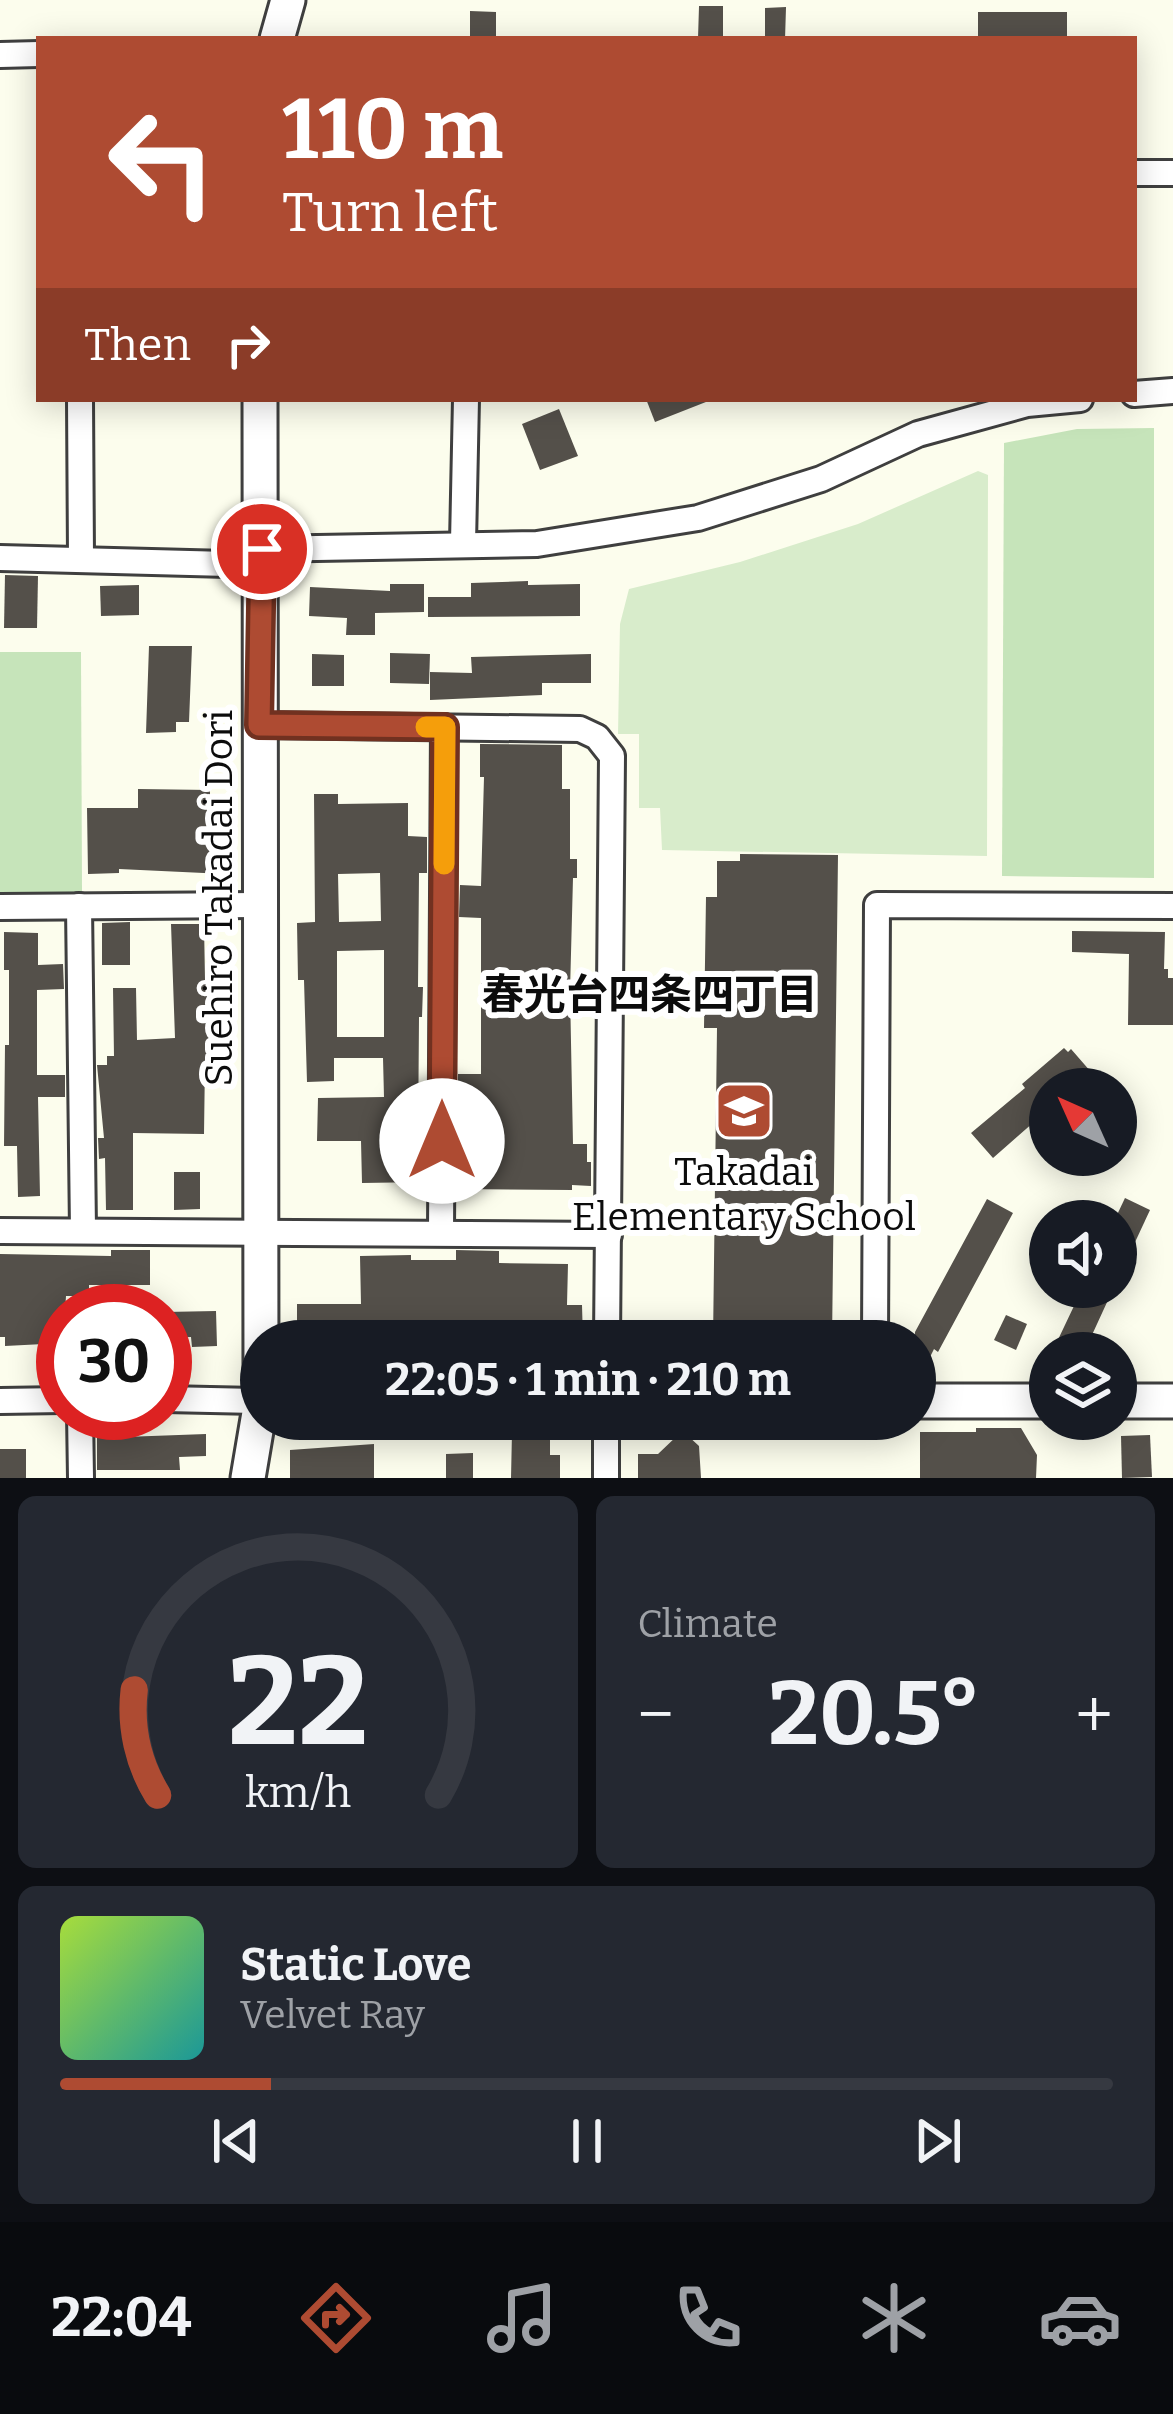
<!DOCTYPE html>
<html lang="en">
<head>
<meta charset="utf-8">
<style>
	body { margin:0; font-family:Bitter,"Noto Sans JP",serif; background:#242831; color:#f1f3f6; height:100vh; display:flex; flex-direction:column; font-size:45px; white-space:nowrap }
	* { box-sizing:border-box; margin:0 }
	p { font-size:39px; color:#9ea1a6 }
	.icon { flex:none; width:66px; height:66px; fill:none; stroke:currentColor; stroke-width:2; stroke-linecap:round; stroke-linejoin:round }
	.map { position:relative; height:1478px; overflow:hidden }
	.drawer { display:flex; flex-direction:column; gap:18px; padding:18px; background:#0d0f14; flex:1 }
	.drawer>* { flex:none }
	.top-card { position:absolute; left:36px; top:36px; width:1101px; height:366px; border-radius:0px; box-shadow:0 6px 30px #0003; background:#ae4b32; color:#fff; overflow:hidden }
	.needle { width:78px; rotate:315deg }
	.controls { position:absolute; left:1029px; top:1068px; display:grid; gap:24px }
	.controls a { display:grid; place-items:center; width:108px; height:108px; border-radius:50%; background:#171b24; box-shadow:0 6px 30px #0003; font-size:60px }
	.speed { position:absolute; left:36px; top:1284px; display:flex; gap:24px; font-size:60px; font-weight:700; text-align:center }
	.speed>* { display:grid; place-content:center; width:156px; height:156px; border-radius:50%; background:#171b24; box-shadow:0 6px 30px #0003; line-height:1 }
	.speed .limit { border:18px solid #d22; background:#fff; color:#111 }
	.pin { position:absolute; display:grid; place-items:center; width:102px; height:102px; color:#fff; margin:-51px; border:6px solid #fff; border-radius:50%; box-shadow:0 3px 12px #0007 }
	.me { position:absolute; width:132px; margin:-66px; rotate:0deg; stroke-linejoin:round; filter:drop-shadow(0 0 9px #0008) }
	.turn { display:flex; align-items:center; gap:42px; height:252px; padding:0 48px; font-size:54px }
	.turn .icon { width:156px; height:156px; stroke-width:2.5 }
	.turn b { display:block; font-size:84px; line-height:102px }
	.then { display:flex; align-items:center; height:114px; padding:0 48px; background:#0003; gap:24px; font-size:45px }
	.big { font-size:90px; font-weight:700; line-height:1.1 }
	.drawer .widget { flex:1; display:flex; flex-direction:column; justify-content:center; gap:18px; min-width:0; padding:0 42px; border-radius:18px; background:#242831 }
	.drawer .dial { align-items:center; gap:0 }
	.dial svg { height:312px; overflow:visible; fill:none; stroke:#363941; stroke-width:7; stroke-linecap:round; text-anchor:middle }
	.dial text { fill:#f1f3f6; stroke:none }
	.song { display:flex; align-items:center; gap:36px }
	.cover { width:144px; height:144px; border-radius:18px; background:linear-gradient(135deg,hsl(80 70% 55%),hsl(180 70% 35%)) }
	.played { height:12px; border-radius:6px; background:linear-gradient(90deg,#ae4b32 20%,#363941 20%) }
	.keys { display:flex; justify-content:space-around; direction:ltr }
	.heat { display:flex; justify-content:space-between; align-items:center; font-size:66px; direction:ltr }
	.drawer .tiles { flex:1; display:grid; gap:18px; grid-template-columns:1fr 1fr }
	.widget:last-child { grid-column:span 2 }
	.trip { position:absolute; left:240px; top:1320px; width:696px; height:120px; border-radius:60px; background:#171b24; box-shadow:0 6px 30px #0003; font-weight:700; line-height:120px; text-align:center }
	.menu { display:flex; height:192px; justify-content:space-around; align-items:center; background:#090b0e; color:#9ea1a6 }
	.menu .icon { width:84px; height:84px }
	.menu .current { color:#ae4b32 }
	.menu b { font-size:54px; color:#f1f3f6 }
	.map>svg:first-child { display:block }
	.green { fill:#c6e4ba }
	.pitch { fill:#d8eccb }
	.building { fill:#54504a; fill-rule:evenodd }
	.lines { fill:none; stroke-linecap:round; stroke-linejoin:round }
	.minor-casing { stroke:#3f3f3f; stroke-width:30 }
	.tertiary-casing { stroke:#3f3f3f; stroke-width:39 }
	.minor { stroke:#fff; stroke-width:24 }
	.tertiary { stroke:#fff; stroke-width:33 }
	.route-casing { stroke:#713120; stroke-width:30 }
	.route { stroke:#ae4b32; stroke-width:21 }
	.slow { stroke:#f59e0b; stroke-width:21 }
	.labels { text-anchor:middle; stroke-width:12; stroke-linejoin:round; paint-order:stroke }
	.street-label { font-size:39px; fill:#0c0c0c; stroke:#fff }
	.poi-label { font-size:39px; fill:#0c0c0c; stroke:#fff }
	.neighbourhood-label { font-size:42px; font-weight:bold; fill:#0c0c0c; stroke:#fff }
</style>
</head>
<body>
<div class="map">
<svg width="1173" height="1478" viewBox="0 0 1173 1478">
	<rect width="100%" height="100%" fill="#fcfded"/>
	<g class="green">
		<path d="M 1154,428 L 1154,878 L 1002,876 L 1004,443 L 1077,429 Z"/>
		<path d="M 0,652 L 81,652 L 82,893 L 0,893 Z"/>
	</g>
	<path class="pitch" d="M 978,471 L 988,475 L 987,856 L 662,850 L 660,808 L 639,808 L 639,734 L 618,734 L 620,624 L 629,589 L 740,562 L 858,524 Z"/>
	<g class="building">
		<path d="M 699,6 L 723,6 L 723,39 L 698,39 Z"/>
		<path d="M 786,7 L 785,39 L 765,39 L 765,8 Z"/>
		<path d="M 470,11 L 496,12 L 496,39 L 470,39 Z"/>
		<rect x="978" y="12" width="89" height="27"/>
		<path d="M 646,399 L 710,399 L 711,400 L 655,422 Z"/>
		<path d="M 559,409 L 578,456 L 540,470 L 522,424 Z"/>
		<path d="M 5,575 L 38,576 L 37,628 L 4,628 Z"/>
		<path d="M 528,581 L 528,585 L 580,584 L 580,616 L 428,617 L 428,597 L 471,597 L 471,583 Z"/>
		<path d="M 390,584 L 424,584 L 424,612 L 375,613 L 375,635 L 346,635 L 347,618 L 309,616 L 310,587 L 390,591 Z"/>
		<path d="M 139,585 L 139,615 L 101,616 L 100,586 Z"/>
		<path d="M 149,646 L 192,646 L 189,722 L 176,722 L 176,732 L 146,733 Z"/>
		<path d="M 390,653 L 430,654 L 429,684 L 390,683 Z"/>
		<path d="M 312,654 L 344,655 L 344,686 L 312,686 Z"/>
		<path d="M 591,654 L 591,683 L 542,683 L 542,695 L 430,700 L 430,672 L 472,673 L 471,657 Z"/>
		<path d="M 480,744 L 562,745 L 562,789 L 570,789 L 570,859 L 577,859 L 577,878 L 573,878 L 570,991 L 573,1144 L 587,1144 L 587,1162 L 591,1162 L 591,1186 L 572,1185 L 572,1190 L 459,1189 L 459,1165 L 478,1165 L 479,1116 L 459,1116 L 458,1098 L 458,1074 L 481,1074 L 481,918 L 459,917 L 460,885 L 481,886 L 484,777 L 480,777 Z"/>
		<path d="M 138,789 L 210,790 L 210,799 L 221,799 L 225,874 L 119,869 L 119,873 L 88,874 L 87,808 L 138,808 Z"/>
		<path d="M 314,794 L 338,794 L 338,804 L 408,803 L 408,836 L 427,837 L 427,873 L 419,873 L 418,987 L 423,987 L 422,1017 L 419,1017 L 418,1146 L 425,1145 L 425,1182 L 362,1183 L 361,1141 L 317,1141 L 318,1098 L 384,1097 L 383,1058 L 334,1058 L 334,1081 L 307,1082 L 304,980 L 298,980 L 297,923 L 315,922 ZM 380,873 L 381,921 L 339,922 L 338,874 ZM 384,950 L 384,1037 L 337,1037 L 337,951 Z"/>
		<path d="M 740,854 L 838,855 L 832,1341 L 713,1341 L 717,1028 L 704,1028 L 706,897 L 717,897 L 717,861 L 740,861 Z"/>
		<path d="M 130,922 L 130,965 L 102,965 L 102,923 Z"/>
		<path d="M 171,924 L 204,924 L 205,980 L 215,980 L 217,1015 L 226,1015 L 225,1060 L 205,1061 L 204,1134 L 133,1133 L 133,1210 L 106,1210 L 105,1158 L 99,1159 L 98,1138 L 104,1138 L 97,1065 L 107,1065 L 107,1056 L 114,1056 L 113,988 L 136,988 L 137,1040 L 175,1038 Z"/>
		<path d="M 1072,931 L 1165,932 L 1164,969 L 1168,969 L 1168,978 L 1173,978 L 1173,1025 L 1128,1025 L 1129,954 L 1072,952 Z"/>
		<path d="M 4,932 L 38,933 L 38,965 L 63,964 L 64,989 L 37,990 L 37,1075 L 65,1075 L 65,1097 L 38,1097 L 40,1196 L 18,1197 L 17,1146 L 4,1146 L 5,1045 L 9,1045 L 9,970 L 4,970 Z"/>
		<path d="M 1064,1048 L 1068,1052 L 1071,1049 L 1091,1072 L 1071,1089 L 1050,1089 L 1050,1108 L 993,1158 L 971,1133 L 1025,1088 L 1022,1084 Z"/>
		<path d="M 174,1172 L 200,1172 L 200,1209 L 174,1210 Z"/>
		<path d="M 1125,1198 L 1150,1210 L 1116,1283 L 1116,1217 Z"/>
		<path d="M 987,1199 L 1013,1213 L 938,1352 L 934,1349 L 930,1357 L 915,1349 L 915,1332 Z"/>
		<path d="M 111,1250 L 150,1250 L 150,1285 L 89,1285 L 89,1296 L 66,1296 L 63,1343 L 5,1346 L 5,1337 L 0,1337 L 0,1254 L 111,1256 Z"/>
		<path d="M 456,1250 L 499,1251 L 499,1263 L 568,1264 L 567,1305 L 582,1305 L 583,1341 L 297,1341 L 297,1304 L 361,1304 L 360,1256 L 411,1255 L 411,1260 L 456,1260 Z"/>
		<path d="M 1083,1287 L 1114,1287 L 1086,1348 L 1082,1346 L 1078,1353 L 1070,1353 L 1055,1346 Z"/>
		<path d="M 216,1311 L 217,1346 L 192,1347 L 191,1337 L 165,1338 L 165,1312 Z"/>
		<path d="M 1006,1315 L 1027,1324 L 1016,1350 L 994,1340 Z"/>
		<path d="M 976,1428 L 1021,1428 L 1037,1455 L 1036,1478 L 920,1478 L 920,1432 L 976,1432 Z"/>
		<path d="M 512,1432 L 550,1432 L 550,1455 L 560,1455 L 560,1478 L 511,1478 Z"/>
		<path d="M 206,1434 L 206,1456 L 179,1457 L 180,1470 L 97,1470 L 97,1438 Z"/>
		<path d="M 678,1435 L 687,1435 L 699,1446 L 701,1478 L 638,1478 L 638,1454 L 658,1454 Z"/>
		<path d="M 1150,1435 L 1152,1477 L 1122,1478 L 1121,1436 Z"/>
		<path d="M 374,1444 L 374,1478 L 290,1478 L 290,1450 Z"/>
		<rect x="0" y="1449" width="26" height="29"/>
		<path d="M 473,1453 L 473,1478 L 446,1478 L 446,1454 Z"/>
	</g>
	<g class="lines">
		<defs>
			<g id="minor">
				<path d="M 0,55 L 39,54"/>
				<path d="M 1134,173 L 1173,173"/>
				<path d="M 1134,394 L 1173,391"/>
				<path d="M 80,399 L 81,558"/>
				<path d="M 463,543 L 466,399"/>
				<path d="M 262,549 L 537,544 L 698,518 L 821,479 L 918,434 L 1027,404 L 1080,399"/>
				<path d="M 0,558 L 261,565"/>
				<path d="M 259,725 L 580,729 L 597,737 L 612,756 L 607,1341"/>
				<path d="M 79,906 L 83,1230"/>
				<path d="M 0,907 L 260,905"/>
				<path d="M 0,1231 L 609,1235"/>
				<path d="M 441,1233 L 444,727"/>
				<path d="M 875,1341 L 877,905 L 1173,906"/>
				<path d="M 165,1399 L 261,1401"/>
				<path d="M 0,1401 L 63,1400"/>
				<path d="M 80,1413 L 81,1478"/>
				<path d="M 606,1419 L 606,1478"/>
			</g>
			<g id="tertiary">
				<path d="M 277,39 L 288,0"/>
				<path d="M 260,399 L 261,1398"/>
				<path d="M 915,1401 L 1050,1401"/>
				<path d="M 1116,1401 L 1173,1401"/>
				<path d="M 248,1478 L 261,1401"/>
			</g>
		</defs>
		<use href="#minor" class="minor-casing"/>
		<use href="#tertiary" class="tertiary-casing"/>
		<use href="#minor" class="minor"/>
		<use href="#tertiary" class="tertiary"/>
	</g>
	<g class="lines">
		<defs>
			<path id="route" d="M 262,549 L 259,725 L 445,727 L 442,1141"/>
		</defs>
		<use href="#route" class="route-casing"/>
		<use href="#route" class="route"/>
		<path class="slow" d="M 426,727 L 445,727 L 444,864"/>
	</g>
	<defs>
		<symbol id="school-square" viewBox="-11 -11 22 22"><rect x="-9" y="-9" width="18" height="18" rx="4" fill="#ae4b32" stroke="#fff"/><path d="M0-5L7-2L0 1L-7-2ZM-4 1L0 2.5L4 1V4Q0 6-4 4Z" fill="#fff"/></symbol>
	</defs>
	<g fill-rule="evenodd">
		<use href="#school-square" x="711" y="1078" width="66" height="66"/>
	</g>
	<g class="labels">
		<g class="street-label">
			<text transform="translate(218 898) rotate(-90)" y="14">Suehiro Takadai Dori</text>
		</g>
		<g class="poi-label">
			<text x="744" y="1185">Takadai<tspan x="744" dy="45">Elementary School</tspan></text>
		</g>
		<g class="neighbourhood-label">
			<text x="650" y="1009">春光台四条四丁目</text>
		</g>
	</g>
</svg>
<div class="controls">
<a><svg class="needle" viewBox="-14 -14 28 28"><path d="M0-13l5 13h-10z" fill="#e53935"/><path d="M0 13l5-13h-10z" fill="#9ea1a6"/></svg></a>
<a><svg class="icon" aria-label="sound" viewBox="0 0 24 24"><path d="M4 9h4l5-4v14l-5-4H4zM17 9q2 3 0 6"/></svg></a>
<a><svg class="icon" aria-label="layers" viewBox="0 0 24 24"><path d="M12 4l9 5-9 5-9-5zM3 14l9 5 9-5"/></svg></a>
</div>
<div class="speed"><div class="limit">30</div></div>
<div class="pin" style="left:262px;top:549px;background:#d93025"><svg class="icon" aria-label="arrive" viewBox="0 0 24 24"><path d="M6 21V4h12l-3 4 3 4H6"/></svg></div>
<svg class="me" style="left:442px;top:1141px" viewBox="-20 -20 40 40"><circle r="19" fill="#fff"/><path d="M0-13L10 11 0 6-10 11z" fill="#ae4b32"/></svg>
<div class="trip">22:05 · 1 min · 210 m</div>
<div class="top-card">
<div class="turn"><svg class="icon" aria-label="left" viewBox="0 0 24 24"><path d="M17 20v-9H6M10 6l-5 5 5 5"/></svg><div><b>110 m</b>Turn left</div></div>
<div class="then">Then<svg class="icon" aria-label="right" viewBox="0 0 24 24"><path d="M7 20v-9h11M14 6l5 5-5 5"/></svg></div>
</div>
</div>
<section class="drawer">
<div class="tiles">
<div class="widget dial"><svg viewBox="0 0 100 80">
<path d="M14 69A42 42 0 1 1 86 69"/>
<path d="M14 69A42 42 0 0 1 8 42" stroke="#ae4b32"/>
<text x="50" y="56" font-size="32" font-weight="700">22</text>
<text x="50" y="72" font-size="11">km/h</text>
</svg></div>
<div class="widget"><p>Climate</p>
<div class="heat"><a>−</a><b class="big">20.5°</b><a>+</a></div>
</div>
<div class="widget">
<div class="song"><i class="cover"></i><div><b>Static Love</b><p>Velvet Ray</p></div></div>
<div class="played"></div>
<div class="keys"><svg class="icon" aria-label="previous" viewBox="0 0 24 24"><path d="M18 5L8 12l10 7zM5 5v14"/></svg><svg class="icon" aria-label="pause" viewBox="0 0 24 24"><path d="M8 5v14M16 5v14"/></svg><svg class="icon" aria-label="next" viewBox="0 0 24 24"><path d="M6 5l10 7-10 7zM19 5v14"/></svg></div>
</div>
</div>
</section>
<nav class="menu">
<b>22:04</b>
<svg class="icon current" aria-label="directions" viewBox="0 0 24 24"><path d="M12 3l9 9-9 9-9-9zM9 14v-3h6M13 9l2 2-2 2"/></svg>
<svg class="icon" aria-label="music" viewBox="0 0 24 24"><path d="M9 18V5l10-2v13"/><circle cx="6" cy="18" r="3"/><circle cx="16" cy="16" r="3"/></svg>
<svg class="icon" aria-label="phone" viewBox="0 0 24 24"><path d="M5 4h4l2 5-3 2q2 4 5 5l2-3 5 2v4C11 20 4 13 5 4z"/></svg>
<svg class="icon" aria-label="climate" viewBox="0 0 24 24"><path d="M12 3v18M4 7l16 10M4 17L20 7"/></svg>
<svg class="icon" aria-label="car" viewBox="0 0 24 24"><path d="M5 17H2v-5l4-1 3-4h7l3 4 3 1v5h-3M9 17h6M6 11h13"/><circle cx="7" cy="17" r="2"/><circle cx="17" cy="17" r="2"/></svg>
</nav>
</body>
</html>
